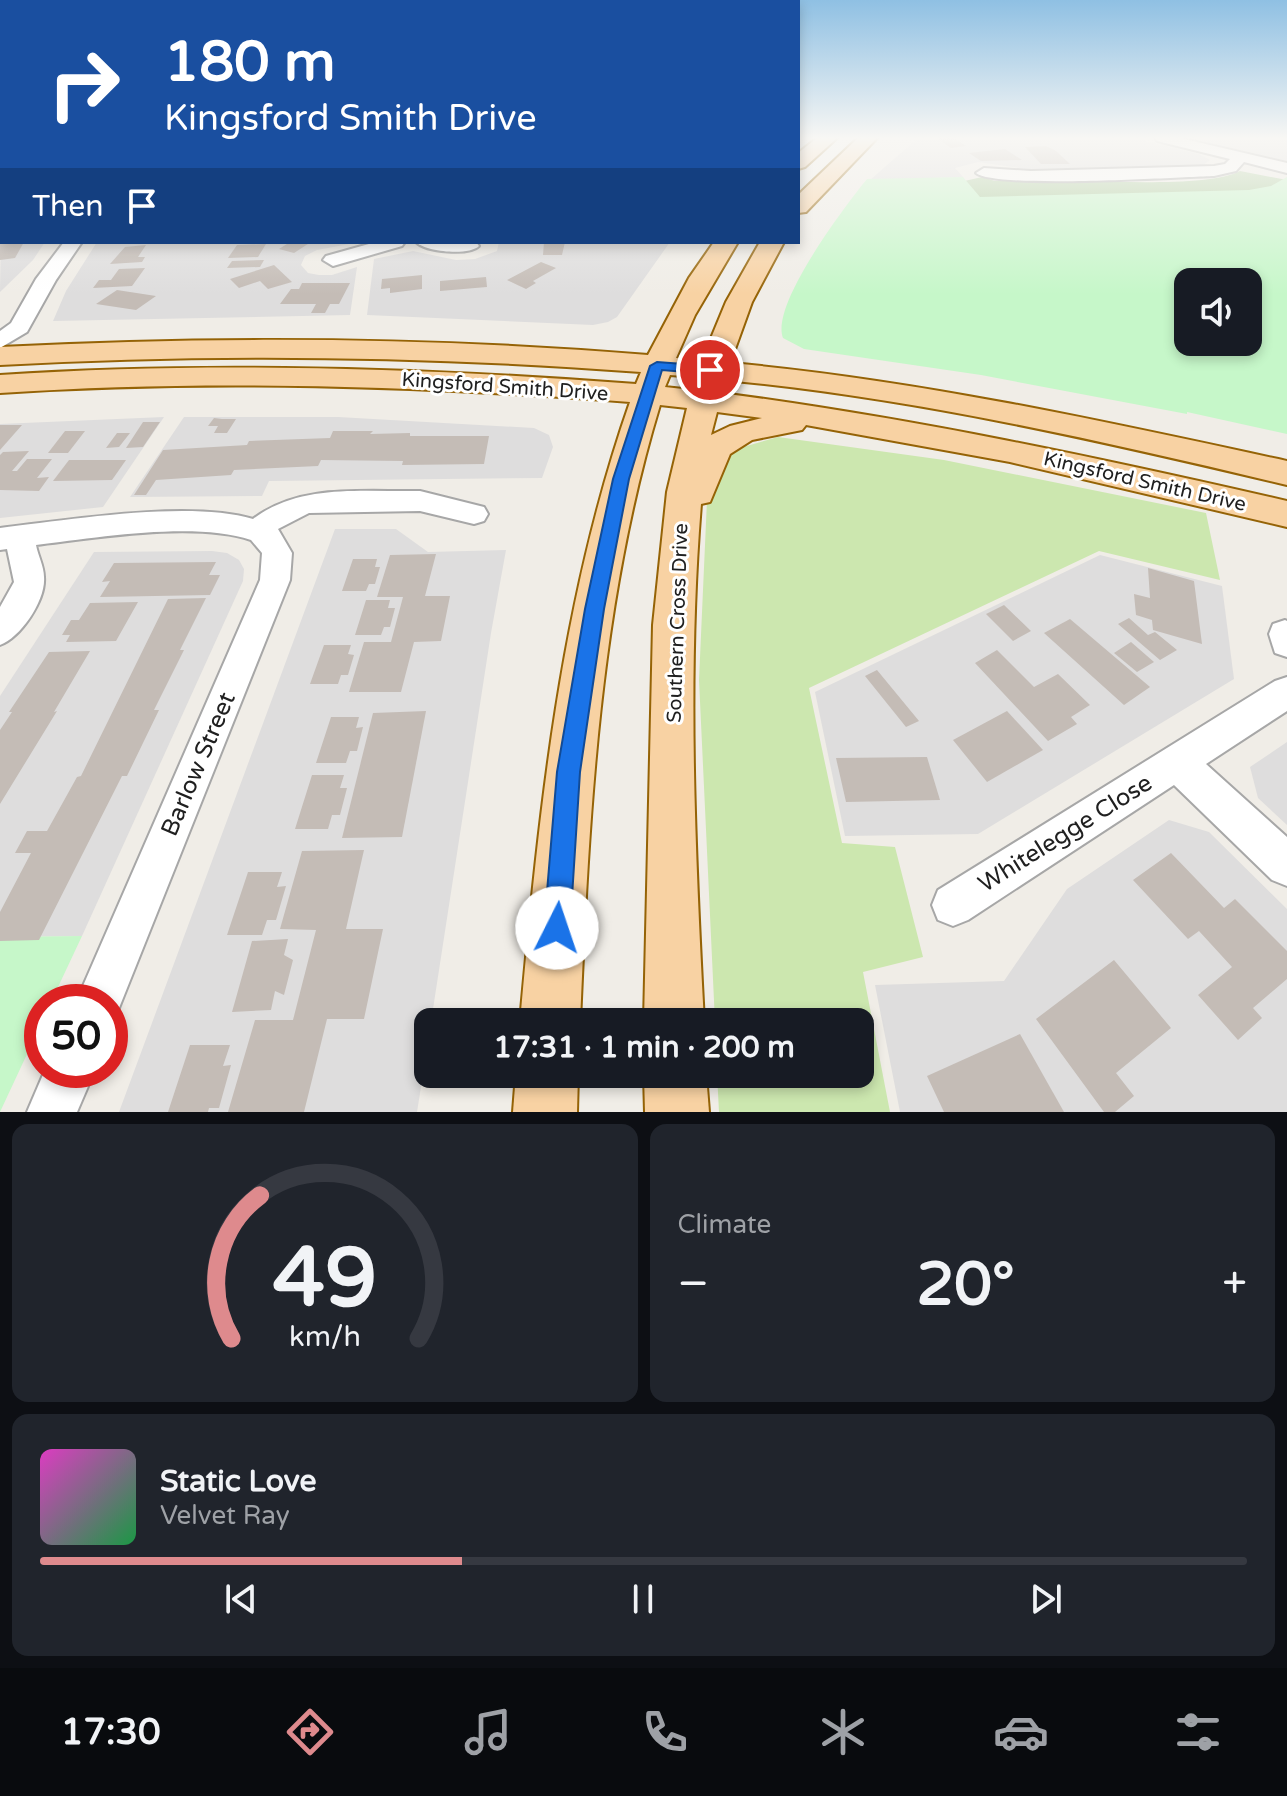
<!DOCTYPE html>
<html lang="en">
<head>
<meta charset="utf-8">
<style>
	body { margin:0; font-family:"Varela Round",sans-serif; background:#20242c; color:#f1f3f6; height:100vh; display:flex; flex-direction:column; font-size:30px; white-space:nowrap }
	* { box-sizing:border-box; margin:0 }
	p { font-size:26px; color:#9ea1a6 }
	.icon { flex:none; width:44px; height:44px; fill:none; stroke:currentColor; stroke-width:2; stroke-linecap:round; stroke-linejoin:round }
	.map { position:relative; height:1112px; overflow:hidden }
	.sheet { display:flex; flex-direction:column; gap:12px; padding:12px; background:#0d0f14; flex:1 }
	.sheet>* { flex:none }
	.hud { position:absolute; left:0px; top:0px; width:800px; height:244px; box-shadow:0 4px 12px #0003; background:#1a4fa0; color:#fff; overflow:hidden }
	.buttons { position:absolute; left:1174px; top:268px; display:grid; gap:16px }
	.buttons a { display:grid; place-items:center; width:88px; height:88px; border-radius:16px; background:#171b24; box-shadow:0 4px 12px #0003; font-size:40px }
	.speed { position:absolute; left:24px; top:984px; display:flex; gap:16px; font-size:40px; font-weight:700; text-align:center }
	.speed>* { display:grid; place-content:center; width:104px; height:104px; border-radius:50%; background:#171b24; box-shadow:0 4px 12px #0003; line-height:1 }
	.speed .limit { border:12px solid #d22; background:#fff; color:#111 }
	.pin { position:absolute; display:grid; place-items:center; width:68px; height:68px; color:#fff; margin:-34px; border:4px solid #fff; border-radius:50%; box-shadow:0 2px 8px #0007 }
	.me { position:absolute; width:88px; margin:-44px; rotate:4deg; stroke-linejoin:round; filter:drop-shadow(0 0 6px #0008) }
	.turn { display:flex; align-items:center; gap:28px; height:168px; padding:0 32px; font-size:36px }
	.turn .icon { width:104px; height:104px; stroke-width:2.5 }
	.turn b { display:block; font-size:56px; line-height:68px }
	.then { display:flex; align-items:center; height:76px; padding:0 32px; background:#0003; gap:16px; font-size:30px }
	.big { font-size:60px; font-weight:700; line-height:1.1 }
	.sheet .widget { flex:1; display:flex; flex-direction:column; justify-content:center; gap:12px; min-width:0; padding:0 28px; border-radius:16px; background:#20242c }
	.sheet .dial { align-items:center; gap:0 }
	.dial svg { height:208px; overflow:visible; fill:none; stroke:#363941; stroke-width:7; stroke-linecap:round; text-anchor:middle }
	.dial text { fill:#f1f3f6; stroke:none }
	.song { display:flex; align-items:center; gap:24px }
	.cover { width:96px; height:96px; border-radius:12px; background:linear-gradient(135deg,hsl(310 70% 55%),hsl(140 70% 35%)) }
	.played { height:8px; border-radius:4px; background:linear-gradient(90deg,#de8a8d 35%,#363941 35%) }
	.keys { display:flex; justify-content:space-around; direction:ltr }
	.heat { display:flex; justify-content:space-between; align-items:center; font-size:44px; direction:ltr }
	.sheet .tiles { flex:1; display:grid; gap:12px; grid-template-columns:1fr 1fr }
	.widget:last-child { grid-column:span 2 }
	.trip { position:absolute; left:414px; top:1008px; width:460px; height:80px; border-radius:16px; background:#171b24; box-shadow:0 4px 12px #0003; font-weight:700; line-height:80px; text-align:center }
	.menu { display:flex; height:128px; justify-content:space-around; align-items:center; background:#090b0e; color:#9ea1a6 }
	.menu .icon { width:56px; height:56px }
	.menu .active { color:#de8a8d }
	.menu b { font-size:36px; color:#f1f3f6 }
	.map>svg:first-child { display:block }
	.residential { fill:#dedddd }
	.grass { fill:#cce7af }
	.forest { fill:#accd9d }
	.park { fill:#c6f7c9; fill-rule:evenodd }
	.building { fill:#c4bcb6 }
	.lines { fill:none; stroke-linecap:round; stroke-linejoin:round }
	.minor-casing { stroke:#a7a7a7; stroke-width:4 }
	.major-casing { stroke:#956306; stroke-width:4 }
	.minor { fill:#fff; fill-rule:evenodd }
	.major { fill:#f8d2a3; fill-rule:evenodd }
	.route { fill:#1a73e8; stroke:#114b97; stroke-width:2 }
	.labels { text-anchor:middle; stroke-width:6; stroke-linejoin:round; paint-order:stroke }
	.street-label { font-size:20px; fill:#202020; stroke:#fff }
	.near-street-label { font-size:24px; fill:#202020; stroke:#fff }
</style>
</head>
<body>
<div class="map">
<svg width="1287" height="1112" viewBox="0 0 1287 1112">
	<rect width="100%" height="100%" fill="#f0ede7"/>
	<g class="residential">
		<path d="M 918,138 L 1133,138 L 1199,154 L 1210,160 L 1203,165 L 1027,169 L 978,162 L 955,168 L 963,177 L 870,180 Z"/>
		<path d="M 1189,138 L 1287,138 L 1287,161 L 1282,160 Z"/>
		<path d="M 2,164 L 2,242 L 45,242 L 33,260 L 0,292 Z"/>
		<path d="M 97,242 L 360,242 L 317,250 L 305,256 L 301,265 L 308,273 L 319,275 L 332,275 L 357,267 L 350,315 L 53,321 L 66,291 Z"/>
		<path d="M 499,242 L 670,242 L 617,317 L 608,322 L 593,325 L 367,315 L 374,259 L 413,251 L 456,260 L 475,259 L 497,251 Z"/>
		<path d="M 164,417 L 103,507 L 0,518 L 0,424 Z"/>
		<path d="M 184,417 L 338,417 L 534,428 L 549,435 L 553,447 L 542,478 L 269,481 L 262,496 L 130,497 Z"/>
		<path d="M 335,529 L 396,529 L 428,552 L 506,550 L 491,633 L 431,1022 L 428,1022 L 428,1043 L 417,1112 L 119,1112 Z"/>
		<path d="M 212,551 L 227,553 L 239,560 L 244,569 L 243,581 L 82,936 L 0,937 L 0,696 L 94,552 Z"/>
		<path d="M 1100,555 L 1222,586 L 1234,679 L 978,834 L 845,836 L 815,692 Z"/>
		<path d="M 1287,742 L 1287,825 L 1258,798 L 1250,767 Z"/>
		<path d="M 1169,820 L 1209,832 L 1287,909 L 1287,1112 L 900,1112 L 875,985 L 1004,981 L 1067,889 Z"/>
	</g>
	<path class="grass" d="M 778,437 L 944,460 L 1206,513 L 1220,580 L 1099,551 L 809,688 L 842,843 L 895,847 L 923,957 L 863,972 L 890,1112 L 719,1112 L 717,1074 L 860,1074 L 860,1022 L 715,1022 L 699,680 L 707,500 L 733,450 Z"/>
	<path class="forest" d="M 1240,171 L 1287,180 L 1287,193 L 957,200 L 934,188 L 982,177 L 995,181 C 1049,176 1202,192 1240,171 Z"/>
	<g class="park">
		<path d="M 963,177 L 980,197 L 1249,190 L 1271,186 L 1287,177 L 1287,434 L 1187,412 L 1187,414 L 981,375 L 804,349 L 783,338 C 770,305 845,206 867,179 ZM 1188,282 L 1248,282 L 1248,342 L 1188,342 Z"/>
		<path d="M 82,936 L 51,1002 L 42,1002 L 42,1022 L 0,1112 L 0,937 Z"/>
	</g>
	<g class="building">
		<path d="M 937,138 L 954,138 L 966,146 L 951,148 Z"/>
		<path d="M 1046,146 L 1056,151 L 1070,164 L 1041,164 L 1025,147 Z"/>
		<path d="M 1005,149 L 1022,160 L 981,161 L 969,153 Z"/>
		<path d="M 24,242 L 15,258 L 0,260 L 0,244 Z"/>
		<path d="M 290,242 L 311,242 L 294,253 L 279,249 Z"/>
		<path d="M 544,242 L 565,242 L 562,255 L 543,255 Z"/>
		<path d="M 266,244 L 258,257 L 228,258 L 237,245 Z"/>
		<path d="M 146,245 L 138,257 L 145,257 L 142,262 L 110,264 L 125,247 Z"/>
		<path d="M 264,260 L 260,267 L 227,268 L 232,261 Z"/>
		<path d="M 541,262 L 556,268 L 533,281 L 536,283 L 526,289 L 507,280 Z"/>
		<path d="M 274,265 L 292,282 L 268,289 L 260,281 L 239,288 L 230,279 Z"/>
		<path d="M 145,268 L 132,286 L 93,288 L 99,280 L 111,280 L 119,269 Z"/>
		<path d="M 422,275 L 422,289 L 390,293 L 390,288 L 381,289 L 382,279 Z"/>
		<path d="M 486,277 L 487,287 L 440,291 L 440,281 Z"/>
		<path d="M 302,283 L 350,283 L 339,304 L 330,304 L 325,313 L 311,313 L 316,304 L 280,304 L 291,289 L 299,289 Z"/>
		<path d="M 117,290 L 156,296 L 136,310 L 96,304 Z"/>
		<path d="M 214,418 L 222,419 L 236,419 L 227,433 L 214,433 L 218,426 L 208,426 Z"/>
		<path d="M 143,422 L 160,422 L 143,447 L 126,448 Z"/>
		<path d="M 0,425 L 22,425 L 0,450 Z"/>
		<path d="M 65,431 L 85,431 L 68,453 L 48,453 Z"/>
		<path d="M 333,431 L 373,431 L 370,434 L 410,433 L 410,436 L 489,436 L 484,464 L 402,465 L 403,461 L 321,460 L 318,466 L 234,470 L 231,475 L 156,480 L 146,495 L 134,495 L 163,450 L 247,445 L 249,441 L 330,438 Z"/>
		<path d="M 117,433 L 130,433 L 119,447 L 106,448 Z"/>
		<path d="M 29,451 L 12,471 L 17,471 L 27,459 L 52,459 L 37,478 L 49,477 L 39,491 L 0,490 L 0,455 L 3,452 Z"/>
		<path d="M 69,460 L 126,460 L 112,480 L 53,481 Z"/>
		<path d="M 436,554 L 425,596 L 450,596 L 441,641 L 414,642 L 401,692 L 349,692 L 364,642 L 391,642 L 403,597 L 377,597 L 390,555 Z"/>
		<path d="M 353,559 L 377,559 L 375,567 L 380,567 L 375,584 L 369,584 L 366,591 L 342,591 Z"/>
		<path d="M 216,562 L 209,575 L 220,575 L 210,595 L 100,597 L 110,581 L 102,582 L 114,563 Z"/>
		<path d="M 1148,568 L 1194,581 L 1202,644 L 1153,630 L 1152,620 L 1136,615 L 1134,594 L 1150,598 Z"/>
		<path d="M 206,598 L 180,650 L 184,650 L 154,710 L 159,710 L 127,776 L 122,776 L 39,940 L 0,941 L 0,912 L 31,853 L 15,853 L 27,831 L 47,831 L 77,777 L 81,776 L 168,599 Z"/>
		<path d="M 366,600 L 390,600 L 388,608 L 395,608 L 390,627 L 384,627 L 381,635 L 355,635 Z"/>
		<path d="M 138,602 L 116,641 L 66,642 L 70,635 L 62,635 L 71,620 L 79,620 L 90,603 Z"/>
		<path d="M 1004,605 L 1031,631 L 1013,641 L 986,614 Z"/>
		<path d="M 1129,618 L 1148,635 L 1155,632 L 1177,650 L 1160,660 L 1118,624 Z"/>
		<path d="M 1070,619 L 1150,687 L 1124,705 L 1044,633 Z"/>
		<path d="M 1131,642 L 1154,662 L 1137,672 L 1114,653 Z"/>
		<path d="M 324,645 L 351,645 L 348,654 L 354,655 L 348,675 L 341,675 L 338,684 L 310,684 Z"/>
		<path d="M 997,650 L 1034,687 L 1058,674 L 1090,705 L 1071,717 L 1077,724 L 1048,741 L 975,663 Z"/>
		<path d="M 90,651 L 54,712 L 57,711 L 0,804 L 0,730 L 12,712 L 9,712 L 49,652 Z"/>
		<path d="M 877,670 L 919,721 L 906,727 L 865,676 Z"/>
		<path d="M 426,711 L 402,837 L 342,838 L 373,713 Z"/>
		<path d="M 1007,711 L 1043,750 L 987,782 L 953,740 Z"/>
		<path d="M 331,717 L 359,717 L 356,728 L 363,727 L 357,751 L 350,751 L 346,763 L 316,763 Z"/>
		<path d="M 927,757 L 940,800 L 846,802 L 836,758 Z"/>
		<path d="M 312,775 L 344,775 L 340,788 L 347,788 L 340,815 L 332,815 L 328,829 L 295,829 Z"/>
		<path d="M 364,850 L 346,929 L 383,929 L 364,1019 L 327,1019 L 304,1112 L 228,1112 L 255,1020 L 293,1020 L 316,930 L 280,929 L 302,851 Z"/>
		<path d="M 1171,853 L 1224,908 L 1235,899 L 1287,951 L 1287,979 L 1253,1008 L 1262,1018 L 1238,1040 L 1198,995 L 1232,967 L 1199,931 L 1188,939 L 1133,880 Z"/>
		<path d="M 248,872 L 282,872 L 277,887 L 286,886 L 276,920 L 267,920 L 262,935 L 227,935 Z"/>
		<path d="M 288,939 L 284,955 L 293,960 L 284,995 L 275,991 L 271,1010 L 232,1012 L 252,941 Z"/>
		<path d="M 1114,960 L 1171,1028 L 1116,1073 L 1134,1096 L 1115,1112 L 1104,1112 L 1036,1019 Z"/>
		<path d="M 1020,1034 L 1064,1112 L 944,1112 L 927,1076 Z"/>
		<path d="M 190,1045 L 230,1045 L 223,1066 L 231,1065 L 219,1108 L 209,1108 L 208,1112 L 168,1112 Z"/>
	</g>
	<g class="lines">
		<defs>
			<g id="minor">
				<path d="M 1155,138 L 1180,138 L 1287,163 L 1287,173 L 1244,162 L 1236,171 L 1214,176 C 1178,177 995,189 976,173 L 984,168 L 1031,171 L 1214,166 L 1225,164 L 1230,159 L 1157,141 Z"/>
				<path d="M 2,153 L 2,163 L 0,164 L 0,154 Z"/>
				<path d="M 64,242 L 82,242 L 56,280 L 27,332 L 0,348 L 0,331 L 11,323 L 36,279 Z"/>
				<path d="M 376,242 L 405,242 L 402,246 L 333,266 L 323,260 L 326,256 Z"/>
				<path d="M 416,242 L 476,242 L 479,246 C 469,256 426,252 416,242 Z"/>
				<path d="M 420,491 L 484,507 L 488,514 L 484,521 L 474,524 L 420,511 L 309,513 L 278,529 L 292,553 L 290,580 L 115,1018 L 110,1021 L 110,1002 L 76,1002 L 260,580 L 262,553 L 251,540 C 194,521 96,538 36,545 C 38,556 44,566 44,577 C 46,600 21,637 0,645 L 0,607 L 14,582 L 7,549 L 0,550 L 0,528 C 67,520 190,500 253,519 C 300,483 363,492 420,491 Z"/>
				<path d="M 1285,620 L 1287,621 L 1287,657 L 1275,653 L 1269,634 L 1273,624 Z"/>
				<path d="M 1287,677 L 1287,711 L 1206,764 L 1287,837 L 1287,886 L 1272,880 L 1174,785 L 968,920 L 953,926 L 938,920 L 932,905 L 938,890 L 1275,681 Z"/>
				<path d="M 45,1070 L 95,1070 L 77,1112 L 27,1112 Z"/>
			</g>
			<g id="major">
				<path d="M 817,138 L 837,138 L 805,167 L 798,169 L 798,153 Z"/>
				<path d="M 858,138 L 877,138 L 806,212 L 798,213 L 798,195 Z"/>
				<path d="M 714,242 L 738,242 L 695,315 L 676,358 L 702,360 L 726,302 L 760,242 L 784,242 L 752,302 L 730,363 C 917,380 1103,421 1287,461 L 1287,485 C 1102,441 915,398 725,380 L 721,393 C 912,418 1100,458 1287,501 L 1287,527 L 1010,462 L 806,425 L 802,430 L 752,440 L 730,454 L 710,502 L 701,504 C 687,675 695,851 704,1022 L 644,1022 L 653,625 L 667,492 L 687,408 L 660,405 C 599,605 589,815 580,1022 L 520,1022 C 539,813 560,602 630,402 C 420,386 210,379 0,393 L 0,375 C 212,361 425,368 636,384 L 641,372 C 427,356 214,353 0,365 L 0,347 C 216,336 432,337 648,355 L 689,278 ZM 670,375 L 696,377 L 692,390 L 665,387 ZM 717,412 L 762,418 L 730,426 L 711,435 Z"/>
				<path d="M 516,1074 L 578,1074 L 577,1112 L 513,1112 Z"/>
				<path d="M 644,1074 L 706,1074 L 709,1112 L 645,1112 Z"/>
			</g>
		</defs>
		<use href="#minor" class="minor-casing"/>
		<use href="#major" class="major-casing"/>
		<use href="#minor" class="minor"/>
		<use href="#major" class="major"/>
	</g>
	<linearGradient id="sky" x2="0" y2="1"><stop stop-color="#8fc0e3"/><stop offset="0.47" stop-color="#f8f7f4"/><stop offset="1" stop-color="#f8f7f4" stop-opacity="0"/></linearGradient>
	<rect width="1287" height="294" fill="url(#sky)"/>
	<path class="route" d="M 657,362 L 710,366 L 717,370 L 710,374 L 662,370 L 629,479 L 604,609 L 580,772 L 570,928 L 566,938 L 557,942 L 547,938 L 544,928 L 557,772 L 585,609 L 613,479 L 650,366 Z"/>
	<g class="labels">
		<g class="street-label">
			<text transform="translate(505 386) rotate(4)" y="7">Kingsford Smith Drive</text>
			<text transform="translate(1145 481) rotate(13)" y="7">Kingsford Smith Drive</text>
			<text transform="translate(677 623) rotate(-88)" y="7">Southern Cross Drive</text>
		</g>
		<g class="near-street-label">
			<text transform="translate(198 764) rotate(-67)" y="8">Barlow Street</text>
			<text transform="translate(1065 833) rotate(-32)" y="8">Whitelegge Close</text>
		</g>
	</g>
</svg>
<div class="buttons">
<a><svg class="icon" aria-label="sound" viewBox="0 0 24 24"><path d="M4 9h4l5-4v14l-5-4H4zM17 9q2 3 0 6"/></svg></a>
</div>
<div class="speed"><div class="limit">50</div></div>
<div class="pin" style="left:710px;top:370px;background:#d93025"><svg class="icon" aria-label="arrive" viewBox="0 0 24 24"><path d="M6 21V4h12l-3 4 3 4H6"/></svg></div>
<svg class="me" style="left:557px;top:928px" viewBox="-20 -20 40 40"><circle r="19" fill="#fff"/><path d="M0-13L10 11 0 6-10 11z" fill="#1a73e8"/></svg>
<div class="trip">17:31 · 1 min · 200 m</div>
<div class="hud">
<div class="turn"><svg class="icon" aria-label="right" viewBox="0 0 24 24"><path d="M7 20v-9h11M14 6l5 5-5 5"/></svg><div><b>180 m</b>Kingsford Smith Drive</div></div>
<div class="then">Then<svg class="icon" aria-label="arrive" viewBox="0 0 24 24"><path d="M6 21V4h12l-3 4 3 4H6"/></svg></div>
</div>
</div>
<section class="sheet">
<div class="tiles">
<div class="widget dial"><svg viewBox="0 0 100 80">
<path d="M14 69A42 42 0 1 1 86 69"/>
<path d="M14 69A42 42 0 0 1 25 14" stroke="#de8a8d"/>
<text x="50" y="56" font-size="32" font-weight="700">49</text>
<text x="50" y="72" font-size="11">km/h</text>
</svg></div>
<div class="widget"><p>Climate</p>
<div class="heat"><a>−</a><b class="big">20°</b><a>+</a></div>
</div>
<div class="widget">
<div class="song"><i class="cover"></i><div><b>Static Love</b><p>Velvet Ray</p></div></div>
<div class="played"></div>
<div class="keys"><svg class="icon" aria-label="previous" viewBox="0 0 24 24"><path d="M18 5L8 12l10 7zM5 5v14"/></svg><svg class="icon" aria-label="pause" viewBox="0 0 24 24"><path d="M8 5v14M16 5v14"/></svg><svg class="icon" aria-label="next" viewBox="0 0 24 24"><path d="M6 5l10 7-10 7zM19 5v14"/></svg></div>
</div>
</div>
</section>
<nav class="menu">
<b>17:30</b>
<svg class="icon active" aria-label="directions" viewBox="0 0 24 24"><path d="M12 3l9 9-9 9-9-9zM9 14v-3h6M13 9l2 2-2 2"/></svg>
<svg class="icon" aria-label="music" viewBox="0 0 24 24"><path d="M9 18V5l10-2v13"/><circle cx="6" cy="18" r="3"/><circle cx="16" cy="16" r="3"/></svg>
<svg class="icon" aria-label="phone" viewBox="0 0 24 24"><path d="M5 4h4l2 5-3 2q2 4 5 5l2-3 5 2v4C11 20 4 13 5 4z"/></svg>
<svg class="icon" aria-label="climate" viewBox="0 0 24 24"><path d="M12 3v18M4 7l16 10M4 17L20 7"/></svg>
<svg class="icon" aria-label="car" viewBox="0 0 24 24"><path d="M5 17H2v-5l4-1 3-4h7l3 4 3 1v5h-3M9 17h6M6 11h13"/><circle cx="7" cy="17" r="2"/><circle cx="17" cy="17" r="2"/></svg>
<svg class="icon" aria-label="filters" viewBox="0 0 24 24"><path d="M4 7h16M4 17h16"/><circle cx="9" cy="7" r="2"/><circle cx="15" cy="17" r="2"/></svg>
</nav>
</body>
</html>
